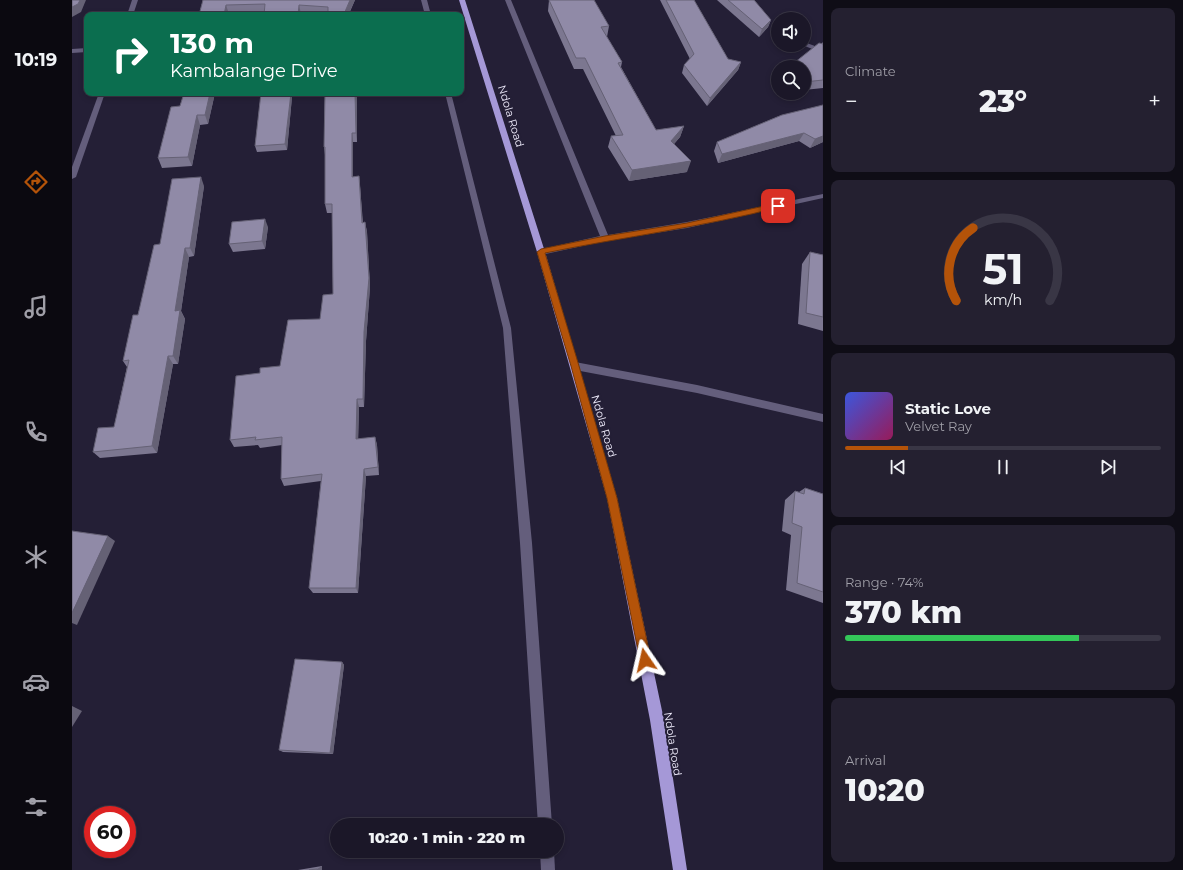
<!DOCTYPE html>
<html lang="en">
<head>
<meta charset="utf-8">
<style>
	body { margin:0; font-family:Montserrat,sans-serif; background:#242030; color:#f1f3f6; height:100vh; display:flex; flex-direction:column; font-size:15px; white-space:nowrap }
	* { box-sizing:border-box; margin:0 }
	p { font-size:13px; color:#a09fa8 }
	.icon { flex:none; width:22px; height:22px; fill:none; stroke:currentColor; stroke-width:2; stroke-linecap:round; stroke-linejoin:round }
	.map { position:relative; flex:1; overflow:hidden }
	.side { display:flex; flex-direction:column; gap:8px; padding:8px; background:#0f0d16; width:360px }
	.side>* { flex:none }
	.banner { position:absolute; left:12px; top:12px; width:380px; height:84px; border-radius:8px; box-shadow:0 2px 6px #0003,0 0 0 1px #393645; background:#0b6e4f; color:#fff; overflow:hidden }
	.buttons { position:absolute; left:699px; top:12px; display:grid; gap:8px }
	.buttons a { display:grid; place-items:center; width:40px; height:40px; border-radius:50%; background:#1b1728; box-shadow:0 2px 6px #0003,0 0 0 1px #393645; font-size:20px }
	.speed { position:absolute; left:12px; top:806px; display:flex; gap:8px; font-size:20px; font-weight:700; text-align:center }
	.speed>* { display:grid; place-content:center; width:52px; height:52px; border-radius:50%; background:#1b1728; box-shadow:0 2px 6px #0003,0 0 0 1px #393645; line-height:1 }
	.speed .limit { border:6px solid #d22; background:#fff; color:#111 }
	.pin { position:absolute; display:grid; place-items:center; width:34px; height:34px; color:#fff; margin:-17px; border-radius:8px; box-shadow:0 2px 6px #0006 }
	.me { position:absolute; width:44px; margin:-22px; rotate:349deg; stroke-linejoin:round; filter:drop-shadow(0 0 3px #0008) }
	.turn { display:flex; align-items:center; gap:14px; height:84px; padding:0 20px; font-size:18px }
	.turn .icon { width:52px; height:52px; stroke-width:2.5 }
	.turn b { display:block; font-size:28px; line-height:34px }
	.big { font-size:30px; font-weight:800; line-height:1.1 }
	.side .tile { flex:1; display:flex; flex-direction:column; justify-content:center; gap:6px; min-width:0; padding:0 14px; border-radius:8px; background:#242030 }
	.side .dial { align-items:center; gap:0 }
	.dial svg { height:104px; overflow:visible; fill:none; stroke:#393645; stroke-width:7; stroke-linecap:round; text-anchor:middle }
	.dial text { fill:#f1f3f6; stroke:none }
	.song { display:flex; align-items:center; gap:12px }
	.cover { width:48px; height:48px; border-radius:6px; background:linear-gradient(135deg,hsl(230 70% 55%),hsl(330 70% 35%)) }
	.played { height:4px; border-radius:2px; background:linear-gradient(90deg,#b45309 20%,#393645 20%) }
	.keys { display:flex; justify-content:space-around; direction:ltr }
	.heat { display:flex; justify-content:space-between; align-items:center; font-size:22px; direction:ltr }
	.charge { height:6px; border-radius:3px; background:linear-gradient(90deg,#34c759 74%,#393645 0) }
	.trip { position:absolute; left:258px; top:818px; width:234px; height:40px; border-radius:20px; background:#1b1728; box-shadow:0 2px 6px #0003,0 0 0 1px #393645; font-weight:800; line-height:40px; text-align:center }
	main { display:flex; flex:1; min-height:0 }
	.dock { display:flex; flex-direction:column; width:72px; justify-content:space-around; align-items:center; background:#0b0910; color:#a09fa8 }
	.dock .icon { width:28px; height:28px }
	.dock .active { color:#b45309 }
	.dock b { font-size:18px; color:#f1f3f6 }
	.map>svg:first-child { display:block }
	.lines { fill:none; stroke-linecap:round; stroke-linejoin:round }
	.minor { fill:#645e7c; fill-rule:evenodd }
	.major { fill:#a598d7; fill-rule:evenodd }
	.wall { fill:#7c7790 }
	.shaded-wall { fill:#656175 }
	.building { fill:#908aa7; stroke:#656175 }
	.route { fill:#b45309; stroke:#753606 }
	.labels { text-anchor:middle; stroke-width:4; stroke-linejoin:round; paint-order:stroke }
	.street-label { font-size:11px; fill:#eeebfb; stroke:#241f36 }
</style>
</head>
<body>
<main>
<nav class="dock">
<b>10:19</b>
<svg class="icon active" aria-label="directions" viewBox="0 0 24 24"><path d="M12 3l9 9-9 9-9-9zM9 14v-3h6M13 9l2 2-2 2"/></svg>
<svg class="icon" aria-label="music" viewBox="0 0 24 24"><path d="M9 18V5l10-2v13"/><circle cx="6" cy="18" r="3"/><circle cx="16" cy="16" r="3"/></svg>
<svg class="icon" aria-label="phone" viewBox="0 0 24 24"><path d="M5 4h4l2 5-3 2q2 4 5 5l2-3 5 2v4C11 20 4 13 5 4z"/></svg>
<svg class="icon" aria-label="climate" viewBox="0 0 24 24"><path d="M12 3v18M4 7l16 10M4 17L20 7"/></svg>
<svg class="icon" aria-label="car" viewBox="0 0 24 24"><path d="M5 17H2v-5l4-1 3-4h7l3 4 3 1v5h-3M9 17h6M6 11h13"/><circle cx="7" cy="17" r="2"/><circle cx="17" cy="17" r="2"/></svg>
<svg class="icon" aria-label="filters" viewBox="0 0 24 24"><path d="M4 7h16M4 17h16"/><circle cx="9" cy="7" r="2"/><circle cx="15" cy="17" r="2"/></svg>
</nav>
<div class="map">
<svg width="751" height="870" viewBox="0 0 751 870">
	<rect width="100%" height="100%" fill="#241f36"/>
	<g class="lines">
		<g class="minor">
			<path d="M 60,0 L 66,0 L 61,15 L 55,15 Z"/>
			<path d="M 349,0 L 355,0 L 359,15 L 353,15 Z"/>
			<path d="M 433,0 L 439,0 L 536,235 L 615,222 L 751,194 L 751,198 L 615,228 L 533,241 L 469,255 L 466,254 L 466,250 L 528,236 Z"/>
			<path d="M 732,42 L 751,49 L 751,53 L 730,45 L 732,45 Z"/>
			<path d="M 15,48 L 15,52 L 0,53 L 0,49 Z"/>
			<path d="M 27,93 L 33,93 L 4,177 L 0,179 L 0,167 Z"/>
			<path d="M 373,93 L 379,93 L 439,328 L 460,543 L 480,825 L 466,825 L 448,543 L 431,328 Z"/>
			<path d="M 503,362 L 625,385 L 751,414 L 751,422 L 625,393 L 503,370 L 498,366 Z"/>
			<path d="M 468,851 L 482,851 L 483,870 L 469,870 Z"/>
		</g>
		<path class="major" d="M 387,0 L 393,0 L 473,252 L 545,498 L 592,720 L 615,870 L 601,870 L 578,720 L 535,498 L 465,252 Z"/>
	</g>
	<g class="wall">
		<path d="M 131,0 L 283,0 L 277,14 L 283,15 L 242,15 L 229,14 L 229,15 L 192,15 L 192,13 L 157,14 L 157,15 L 127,15 Z"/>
		<path d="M 477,0 L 537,26 L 535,37 L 550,62 L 549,67 L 584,130 L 612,126 L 608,137 L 602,144 L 615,172 L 557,181 L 536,147 L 539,136 L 544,136 L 511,69 L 502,69 L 476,11 Z"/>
		<path d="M 588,0 L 622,0 L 656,59 L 669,62 L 666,70 L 635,106 L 610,73 L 612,65 L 618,59 Z"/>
		<path d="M 645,0 L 682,0 L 699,20 L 696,27 L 687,37 Z"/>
		<path d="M 751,42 L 751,88 L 732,90 L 732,67 Z"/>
		<path d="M 706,77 L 706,84 L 703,83 Z"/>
		<path d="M 112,93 L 143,93 L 136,124 L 128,125 L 120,166 L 90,168 L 86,158 L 108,106 Z"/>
		<path d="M 189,93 L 220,93 L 220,97 L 215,150 L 185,152 L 183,146 Z"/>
		<path d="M 253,93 L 288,93 L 288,95 L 285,95 L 285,142 L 281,142 L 281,177 L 287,176 L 288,186 L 291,223 L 293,222 L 295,232 L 298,287 L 294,341 L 292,407 L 287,407 L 286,439 L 303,437 L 305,445 L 307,475 L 294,476 L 286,593 L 241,593 L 237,588 L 249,481 L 212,486 L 209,479 L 210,445 L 188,448 L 186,445 L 162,447 L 158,440 L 188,373 L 208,366 L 248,319 L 261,294 L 260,213 L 255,213 L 253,204 L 253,155 L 252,147 Z"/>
		<path d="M 710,115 L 751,142 L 738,148 L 727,141 L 646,163 L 642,151 L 645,142 Z"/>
		<path d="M 132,186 L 122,256 L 117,257 L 109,311 L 113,319 L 106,364 L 101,364 L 85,453 L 28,458 L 21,452 L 42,427 L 55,367 L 51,361 L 88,244 Z"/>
		<path d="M 196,227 L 193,249 L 161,252 L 157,244 Z"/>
		<path d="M 738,252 L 751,255 L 751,331 L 726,324 L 730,264 Z"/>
		<path d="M 733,488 L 751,494 L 751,603 L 714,590 L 719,535 L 710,531 L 713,500 L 723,491 L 727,492 Z"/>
		<path d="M 270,662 L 272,665 L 261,754 L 211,752 L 207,750 Z"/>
		<path d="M 250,866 L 250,870 L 226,870 Z"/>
	</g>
	<g class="shaded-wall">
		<path d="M 8,0 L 14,0 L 9,12 L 0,17 L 0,7 Z"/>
		<path d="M 278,0 L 283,0 L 276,15 L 272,14 Z"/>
		<path d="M 154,5 L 157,14 L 157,15 L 152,15 Z"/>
		<path d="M 227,5 L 229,14 L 229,15 L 226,15 Z"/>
		<path d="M 699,20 L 696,27 L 687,37 L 690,29 Z"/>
		<path d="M 669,62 L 666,70 L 635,106 L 638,98 Z"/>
		<path d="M 138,93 L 143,93 L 136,124 L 133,115 Z"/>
		<path d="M 219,93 L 220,93 L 220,97 L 215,150 L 213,144 Z"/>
		<path d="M 283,93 L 284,93 L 285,95 L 285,142 L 284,133 Z"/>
		<path d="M 125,115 L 128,125 L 120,166 L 116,157 Z"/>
		<path d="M 612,126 L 608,137 L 595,152 L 599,141 Z"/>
		<path d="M 280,133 L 281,142 L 281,186 L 280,177 Z"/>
		<path d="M 732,133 L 727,141 L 646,163 L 650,154 Z"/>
		<path d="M 751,136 L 751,142 L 738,148 L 743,139 Z"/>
		<path d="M 619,161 L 615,172 L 557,181 L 560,170 Z"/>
		<path d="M 287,176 L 288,186 L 291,232 L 290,223 Z"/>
		<path d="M 129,177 L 132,186 L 122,256 L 118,248 Z"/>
		<path d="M 193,219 L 196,227 L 193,249 L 190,241 Z"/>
		<path d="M 293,222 L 295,232 L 298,287 L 294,341 L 292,407 L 291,399 Z"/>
		<path d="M 113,248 L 117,257 L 109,311 L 113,319 L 106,364 L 101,356 L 103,311 Z"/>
		<path d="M 96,356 L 101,364 L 85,453 L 80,446 Z"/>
		<path d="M 285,399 L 287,407 L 286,447 L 284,439 Z"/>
		<path d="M 303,437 L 305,445 L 307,475 L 306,467 Z"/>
		<path d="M 292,469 L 294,476 L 286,593 L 284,588 Z"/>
		<path d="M 36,536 L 43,541 L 5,625 L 0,623 L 0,613 Z"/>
		<path d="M 270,662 L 272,665 L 261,754 L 258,753 Z"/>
		<path d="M 0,706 L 10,711 L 0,727 Z"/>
		<path d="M 250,866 L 250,870 L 245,870 L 245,869 Z"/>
	</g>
	<g class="building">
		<path d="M 0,0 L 8,0 L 6,4 L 0,7 Z"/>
		<path d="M 131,0 L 278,0 L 272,14 L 283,13 L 283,15 L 256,15 L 256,7 L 227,5 L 226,15 L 192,15 L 193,4 L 154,5 L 152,15 L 127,15 Z"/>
		<path d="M 477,0 L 522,0 L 537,26 L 529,27 L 550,62 L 546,63 L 584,130 L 612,126 L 599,141 L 619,161 L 560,170 L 539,136 L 551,135 L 513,58 L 504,58 Z"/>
		<path d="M 594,0 L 622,0 L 656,59 L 669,62 L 638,98 L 612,65 L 622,54 Z"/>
		<path d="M 656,0 L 682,0 L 699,20 L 690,29 Z"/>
		<path d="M 747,43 L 751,44 L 751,80 L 732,82 L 732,67 L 717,67 Z"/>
		<path d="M 112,93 L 138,93 L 133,115 L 125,115 L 116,157 L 86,158 L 99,107 L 108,106 Z"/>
		<path d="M 189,93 L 219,93 L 213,144 L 183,146 Z"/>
		<path d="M 253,93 L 283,93 L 284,133 L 280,133 L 280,177 L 287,176 L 290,223 L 293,222 L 297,278 L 292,332 L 291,399 L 285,399 L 284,439 L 303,437 L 306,467 L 292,469 L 284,588 L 237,588 L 250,474 L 209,479 L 210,437 L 183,440 L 184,437 L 158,440 L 164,376 L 188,373 L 188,368 L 208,366 L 216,320 L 248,319 L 251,295 L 261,294 L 260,204 L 253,204 L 253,147 L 252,147 Z"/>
		<path d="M 751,105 L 751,136 L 743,139 L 732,133 L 650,154 L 645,142 L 710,115 Z"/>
		<path d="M 129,177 L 118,248 L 113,248 L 103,311 L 108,310 L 101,356 L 96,356 L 80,446 L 21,452 L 26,428 L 42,427 L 57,360 L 51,361 L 59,324 L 61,315 L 66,315 L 82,245 L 88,244 L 100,179 Z"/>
		<path d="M 193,219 L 190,241 L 157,244 L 160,222 Z"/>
		<path d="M 738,252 L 751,255 L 751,317 L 734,313 Z"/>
		<path d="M 733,488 L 751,494 L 751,592 L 725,583 L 730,527 L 720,523 L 723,491 L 732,494 Z"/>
		<path d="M 0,531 L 36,536 L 0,613 Z"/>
		<path d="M 223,659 L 270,662 L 258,753 L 207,750 Z"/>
		<path d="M 245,869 L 245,870 L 237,870 Z"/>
	</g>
	<path class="route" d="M 706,203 L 709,206 L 708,207 C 631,227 551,237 473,253 L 507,366 L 545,498 L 579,660 L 577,665 L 573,666 L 569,665 L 568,660 L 535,498 L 499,366 L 465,252 L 469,249 L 533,236 L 615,223 Z"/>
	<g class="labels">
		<g class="street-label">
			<text transform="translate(439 116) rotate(73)" y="4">Ndola Road</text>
			<text transform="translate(532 426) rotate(74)" y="4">Ndola Road</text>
			<text transform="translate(601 744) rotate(81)" y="4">Ndola Road</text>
		</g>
	</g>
</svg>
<div class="buttons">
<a><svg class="icon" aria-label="sound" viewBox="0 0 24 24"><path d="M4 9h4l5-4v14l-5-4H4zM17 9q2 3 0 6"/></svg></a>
<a><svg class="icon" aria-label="search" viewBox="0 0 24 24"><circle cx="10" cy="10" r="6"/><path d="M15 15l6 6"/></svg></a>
</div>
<div class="speed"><div class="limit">60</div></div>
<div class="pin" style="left:706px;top:206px;background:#d93025"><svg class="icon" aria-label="arrive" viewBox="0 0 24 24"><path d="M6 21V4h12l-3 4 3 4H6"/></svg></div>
<svg class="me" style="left:573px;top:660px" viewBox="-20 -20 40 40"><path d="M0-17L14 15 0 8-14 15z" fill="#b45309" stroke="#fff" stroke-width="4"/></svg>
<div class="trip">10:20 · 1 min · 220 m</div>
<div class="banner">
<div class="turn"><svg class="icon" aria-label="right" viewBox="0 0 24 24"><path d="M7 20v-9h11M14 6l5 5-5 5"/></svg><div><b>130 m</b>Kambalange Drive</div></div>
</div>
</div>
<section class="side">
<div class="tile"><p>Climate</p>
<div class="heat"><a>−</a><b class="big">23°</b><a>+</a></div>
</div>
<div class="tile dial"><svg viewBox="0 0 100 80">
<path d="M14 69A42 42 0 1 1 86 69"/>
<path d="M14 69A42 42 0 0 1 27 13" stroke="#b45309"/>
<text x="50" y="56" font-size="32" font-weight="700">51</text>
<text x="50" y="72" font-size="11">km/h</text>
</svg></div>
<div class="tile">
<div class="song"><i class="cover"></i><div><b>Static Love</b><p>Velvet Ray</p></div></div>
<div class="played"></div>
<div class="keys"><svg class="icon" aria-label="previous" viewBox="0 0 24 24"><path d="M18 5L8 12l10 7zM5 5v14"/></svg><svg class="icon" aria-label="pause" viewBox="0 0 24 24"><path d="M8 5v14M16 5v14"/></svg><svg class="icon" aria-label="next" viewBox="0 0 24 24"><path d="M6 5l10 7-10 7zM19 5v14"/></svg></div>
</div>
<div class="tile"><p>Range · 74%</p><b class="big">370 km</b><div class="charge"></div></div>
<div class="tile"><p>Arrival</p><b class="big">10:20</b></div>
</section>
</main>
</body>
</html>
